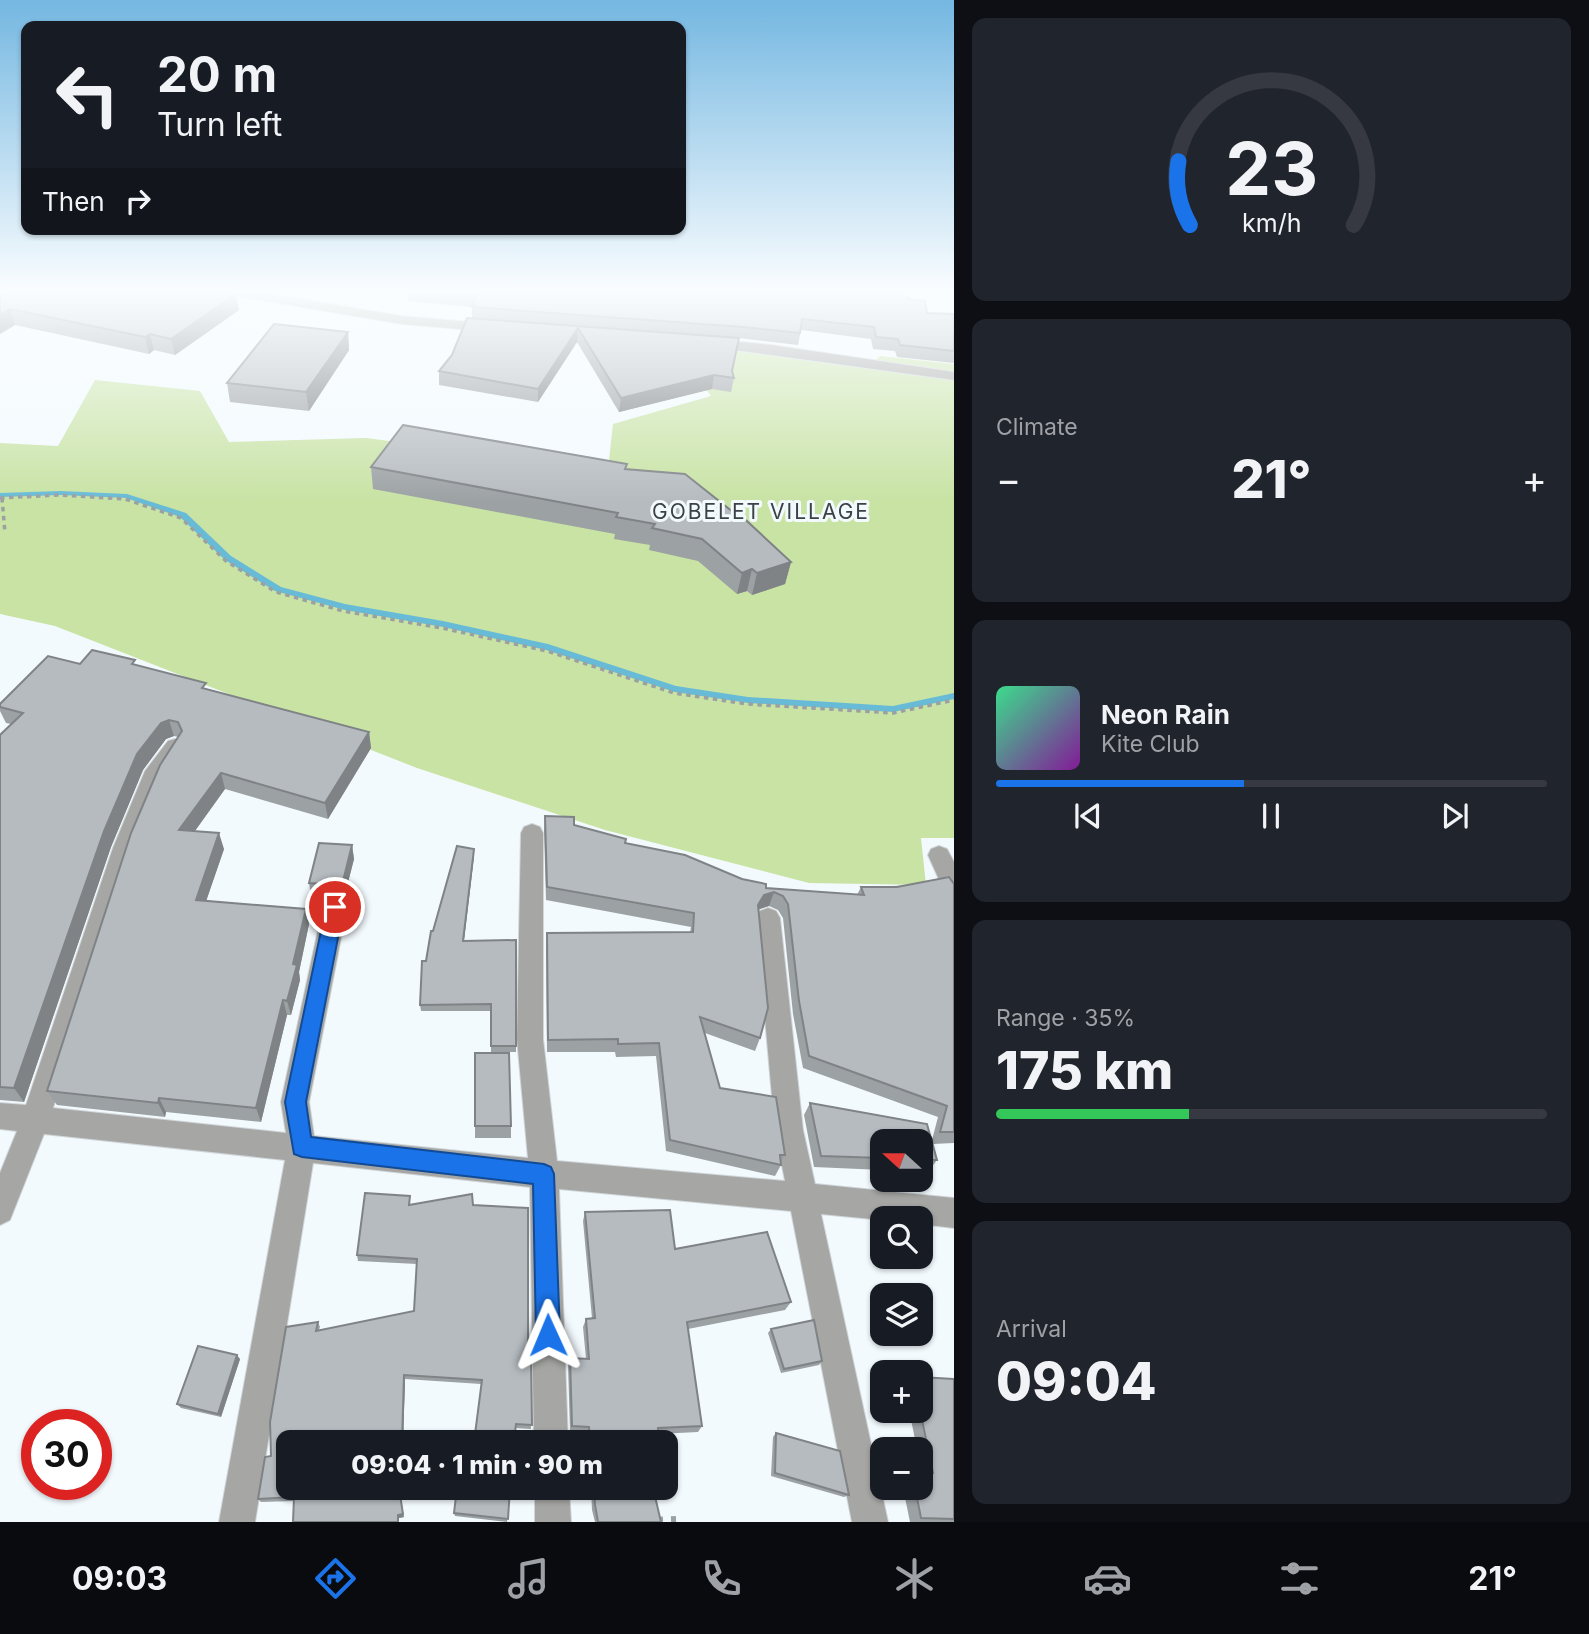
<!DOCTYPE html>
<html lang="en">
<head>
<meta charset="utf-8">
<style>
	body { margin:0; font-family:Inter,sans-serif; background:#20242c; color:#f1f3f6; height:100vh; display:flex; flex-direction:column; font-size:26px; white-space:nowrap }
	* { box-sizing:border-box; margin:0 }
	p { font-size:23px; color:#9ea1a6 }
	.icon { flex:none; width:38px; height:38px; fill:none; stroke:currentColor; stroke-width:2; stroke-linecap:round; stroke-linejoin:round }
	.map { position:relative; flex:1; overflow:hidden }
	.details { display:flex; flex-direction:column; gap:18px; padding:18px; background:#0d0f14; width:635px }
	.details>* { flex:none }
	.hud { position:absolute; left:21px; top:21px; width:665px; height:214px; border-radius:14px; box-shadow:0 2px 5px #0004; background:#171b24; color:#f1f3f6; overflow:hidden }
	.needle { width:46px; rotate:291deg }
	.fabs { position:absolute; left:870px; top:1129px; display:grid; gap:14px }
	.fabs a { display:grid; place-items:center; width:63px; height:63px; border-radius:14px; background:#171b24; box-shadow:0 2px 5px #0004; font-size:35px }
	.speed { position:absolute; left:21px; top:1409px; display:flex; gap:14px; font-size:35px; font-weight:700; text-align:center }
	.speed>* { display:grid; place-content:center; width:91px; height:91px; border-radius:50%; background:#171b24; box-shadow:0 2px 5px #0004; line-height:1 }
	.speed .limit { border:10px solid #d22; background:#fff; color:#111 }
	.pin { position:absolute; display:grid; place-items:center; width:60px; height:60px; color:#fff; margin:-30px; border:4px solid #fff; border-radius:50%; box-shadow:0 2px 7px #0007 }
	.me { position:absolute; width:77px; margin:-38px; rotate:359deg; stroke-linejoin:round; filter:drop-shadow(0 0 5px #0008) }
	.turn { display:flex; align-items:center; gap:24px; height:147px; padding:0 21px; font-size:32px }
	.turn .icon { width:91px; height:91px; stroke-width:2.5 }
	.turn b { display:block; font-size:49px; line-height:60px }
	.then { display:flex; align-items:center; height:66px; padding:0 21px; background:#0003; gap:14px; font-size:26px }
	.big { font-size:52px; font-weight:800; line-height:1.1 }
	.details .tile { flex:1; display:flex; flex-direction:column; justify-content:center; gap:10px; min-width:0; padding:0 24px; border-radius:14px; background:#20242c }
	.details .dial { align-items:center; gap:0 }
	.dial svg { height:182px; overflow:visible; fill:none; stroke:#363941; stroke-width:7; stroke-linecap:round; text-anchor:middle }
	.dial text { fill:#f1f3f6; stroke:none }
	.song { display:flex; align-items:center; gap:21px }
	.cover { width:84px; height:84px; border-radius:10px; background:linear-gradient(135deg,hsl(150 70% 55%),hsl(290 70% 35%)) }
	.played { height:7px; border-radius:4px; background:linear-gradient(90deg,#1a73e8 45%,#363941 45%) }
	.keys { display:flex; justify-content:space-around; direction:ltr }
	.heat { display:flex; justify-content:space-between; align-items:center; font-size:38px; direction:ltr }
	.charge { height:10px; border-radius:5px; background:linear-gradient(90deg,#34c759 35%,#363941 0) }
	.trip { position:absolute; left:276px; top:1430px; width:402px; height:70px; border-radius:14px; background:#171b24; box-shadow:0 2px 5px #0004; font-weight:800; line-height:70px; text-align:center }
	.dock { display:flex; height:112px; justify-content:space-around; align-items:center; background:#090b0e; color:#9ea1a6 }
	.dock .icon { width:49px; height:49px }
	.dock .selected { color:#1a73e8 }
	.dock b { font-size:32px; color:#f1f3f6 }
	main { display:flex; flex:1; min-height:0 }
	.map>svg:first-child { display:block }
	.green { fill:#c8e3a4 }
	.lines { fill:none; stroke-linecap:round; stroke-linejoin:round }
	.stream { fill:#67bbd7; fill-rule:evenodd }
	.minor-casing { stroke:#d0d6da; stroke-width:2 }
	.path-far1 { stroke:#9ba0a3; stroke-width:3.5; stroke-dasharray:4.5 4.5; stroke-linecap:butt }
	.path { stroke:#9ba0a3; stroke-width:6; stroke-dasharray:8 8; stroke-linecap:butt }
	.minor { fill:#a6a7a4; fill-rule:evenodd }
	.wall { fill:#9ca1a4 }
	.shaded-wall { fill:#7f8386 }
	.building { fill:#b5bbbf; stroke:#7f8386; stroke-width:2 }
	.route { fill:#1a73e8; stroke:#114b97; stroke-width:2 }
	.labels { text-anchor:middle; stroke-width:6; stroke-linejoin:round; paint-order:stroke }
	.far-neighbourhood-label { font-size:21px; letter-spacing:2px; fill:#3c4145; stroke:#f3fafe }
</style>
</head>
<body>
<main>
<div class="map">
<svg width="954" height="1522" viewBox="0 0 954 1522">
	<rect width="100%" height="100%" fill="#f3fafe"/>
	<path class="green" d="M 671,342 L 867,369 L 880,356 L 954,364 L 954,838 L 921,838 L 926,885 L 809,883 L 605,830 L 417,768 L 55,626 L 0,614 L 0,443 L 58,446 L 95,380 L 200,391 L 229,442 L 366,438 L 608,469 L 613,424 L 711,396 Z"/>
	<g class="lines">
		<path class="stream" d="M 61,491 L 127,494 L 186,513 L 231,556 L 281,587 L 345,604 L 443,621 L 548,644 L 676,686 L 748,697 L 893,706 L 954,693 L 954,699 L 893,712 L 748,703 L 675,692 L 546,650 L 443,627 L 345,610 L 275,591 L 225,560 L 180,517 L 126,498 L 61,495 L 0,497 L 0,493 Z"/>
		<defs>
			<g id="minor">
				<path d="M 212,289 L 241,289 L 402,316 L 493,324 L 499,328 L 493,332 L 402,324 L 218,293 Z"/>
				<path d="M 710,339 L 771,345 L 954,372 L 954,380 L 705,346 L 705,340 Z"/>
				<path d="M 175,739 L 182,741 L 185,746 L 163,780 L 135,848 L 53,1108 L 286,1133 L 281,1102 L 323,907 L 327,900 L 335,897 L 343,900 L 347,907 L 309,1102 L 314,1136 L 528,1158 L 517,1039 L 521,833 L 524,827 L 532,824 L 540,827 L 543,833 L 543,1039 L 557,1161 L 785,1181 L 775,1130 L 756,918 L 760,911 L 768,908 L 776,911 L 780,918 L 803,1130 L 815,1184 L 954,1198 L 954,1228 L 920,1224 L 920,1218 L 882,1218 L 882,1220 L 821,1214 L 888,1522 L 852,1522 L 791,1211 L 559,1189 L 568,1442 L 534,1442 L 530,1187 L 313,1163 L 255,1522 L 219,1522 L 285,1160 L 44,1134 L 10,1220 L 0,1225 L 0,1173 L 17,1131 L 0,1129 L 0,1103 L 26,1105 L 113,848 L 145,771 L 168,741 Z"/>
				<path d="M 939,846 L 947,849 L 954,862 L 954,897 L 946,895 L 928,855 L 931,849 Z"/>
				<path d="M 535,1488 L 569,1488 L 571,1522 L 535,1522 Z"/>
			</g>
		</defs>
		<use href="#minor" class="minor-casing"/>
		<g class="path-far1">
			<path d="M 0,498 L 59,495 L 125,499 L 181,518 L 226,561 L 276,592 L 343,611 L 442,628 L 547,651 L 674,693 L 747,704 L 893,713 L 954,700"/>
			<path d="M 2,498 L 5,533"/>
		</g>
		<path class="path" d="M 655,1520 L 676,1519"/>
		<use href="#minor" class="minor"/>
	</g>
	<g class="wall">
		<path d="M 0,289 L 239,310 L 175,355 L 154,350 L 149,354 L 15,325 L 0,334 Z"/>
		<path d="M 403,289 L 909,289 L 908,299 L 927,313 L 954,314 L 954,363 L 897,357 L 895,351 L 873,349 L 871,339 L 801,330 L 798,345 L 739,338 L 732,372 L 734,378 L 731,392 L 712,389 L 619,412 L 577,342 L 538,402 L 439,385 L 439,371 L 452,355 L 472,319 L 472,307 L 408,301 L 407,292 L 403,291 Z"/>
		<path d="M 348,332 L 349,350 L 309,411 L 230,402 L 227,383 Z"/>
		<path d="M 371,467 L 626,470 L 791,562 L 785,584 L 752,595 L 747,591 L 737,594 L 698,561 L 649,550 L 650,545 L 614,539 L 615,534 L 373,489 Z"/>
		<path d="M 136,665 L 207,689 L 369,732 L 371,748 L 328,819 L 225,789 L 195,831 L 224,849 L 206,901 L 309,924 L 299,972 L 300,980 L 291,1015 L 287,1015 L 261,1122 L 166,1112 L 165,1117 L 57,1105 L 47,1091 L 178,737 L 174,736 L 166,739 L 143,770 L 111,847 L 24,1102 L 0,1100 L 0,735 L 11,724 L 6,723 L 0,711 L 0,707 Z"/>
		<path d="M 545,816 L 625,843 L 766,888 L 857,895 L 861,887 L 954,884 L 954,1143 L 933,1144 L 937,1160 L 928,1172 L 920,1171 L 920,1141 L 882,1141 L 882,1170 L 814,1167 L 804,1115 L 810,1103 L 932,1140 L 938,1117 L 803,1068 L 793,1014 L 783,918 L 778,910 L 769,906 L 758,910 L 760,1038 L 755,1051 L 705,1033 L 720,1088 L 785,1155 L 781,1163 L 781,1165 L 775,1176 L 666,1151 L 656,1056 L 616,1057 L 615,1052 L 547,1052 L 546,946 L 547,933 L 690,932 L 691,927 L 546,900 L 544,830 Z"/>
		<path d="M 352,845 L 354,859 L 344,898 L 336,895 L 326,897 L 311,896 L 309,883 Z"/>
		<path d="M 474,856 L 464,941 L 516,940 L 516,1052 L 491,1052 L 491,1011 L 421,1011 L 420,1005 L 426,961 L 433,931 Z"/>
		<path d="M 475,1053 L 511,1126 L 511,1138 L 475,1138 Z"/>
		<path d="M 410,1196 L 410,1205 L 473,1205 L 528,1358 L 531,1429 L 515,1428 L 481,1384 L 405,1379 L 403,1442 L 289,1442 L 404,1517 L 399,1518 L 294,1501 L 261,1502 L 258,1499 L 318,1322 L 320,1327 L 319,1330 L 414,1311 L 417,1264 L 358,1261 L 357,1255 Z"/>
		<path d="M 585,1212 L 675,1249 L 791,1302 L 785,1310 L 688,1329 L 702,1426 L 698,1432 L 658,1434 L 659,1442 L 587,1442 L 587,1433 L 570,1432 L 568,1365 L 570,1358 L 586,1359 L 583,1327 L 586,1319 L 592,1318 L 583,1221 Z"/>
		<path d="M 771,1329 L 822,1361 L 819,1365 L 781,1373 L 768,1333 Z"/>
		<path d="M 240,1359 L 221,1417 L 181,1408 L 177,1404 Z"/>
		<path d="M 954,1379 L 954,1522 L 910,1522 L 903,1488 L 920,1488 L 921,1472 L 920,1449 L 917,1449 L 909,1410 L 920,1410 Z"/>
		<path d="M 776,1433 L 849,1495 L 844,1497 L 771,1476 L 773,1437 Z"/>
		<path d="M 510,1488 L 507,1522 L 455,1516 L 454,1513 Z"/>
		<path d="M 591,1488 L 665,1488 L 665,1492 L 661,1497 L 655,1497 L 661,1522 L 595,1522 L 592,1510 Z"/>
	</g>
	<g class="shaded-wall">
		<path d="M 236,294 L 239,310 L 175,355 L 171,339 Z"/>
		<path d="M 10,309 L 15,325 L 0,334 L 0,315 Z"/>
		<path d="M 578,328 L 577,342 L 538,402 L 538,389 Z"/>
		<path d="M 348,332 L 349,350 L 309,411 L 306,392 Z"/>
		<path d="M 150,334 L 154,350 L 149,354 L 145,337 Z"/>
		<path d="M 714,375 L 712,389 L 619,412 L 621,398 Z"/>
		<path d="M 791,562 L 785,584 L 752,595 L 757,573 Z"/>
		<path d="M 752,569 L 747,591 L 737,594 L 742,573 Z"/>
		<path d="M 169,720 L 174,736 L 166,739 L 143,770 L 111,847 L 24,1102 L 14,1088 L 104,831 L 137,754 L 161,723 Z"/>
		<path d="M 369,732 L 371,748 L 328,819 L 325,803 Z"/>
		<path d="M 221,773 L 225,789 L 184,846 L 179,830 Z"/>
		<path d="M 219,833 L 224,849 L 201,916 L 196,900 Z"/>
		<path d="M 352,845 L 354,859 L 344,898 L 342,885 Z"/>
		<path d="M 474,849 L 474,856 L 463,947 L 463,941 Z"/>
		<path d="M 334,881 L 336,895 L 326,897 L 324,884 Z"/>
		<path d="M 774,892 L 769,906 L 759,909 L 753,918 L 758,905 L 764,895 Z"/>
		<path d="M 306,909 L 309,924 L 299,972 L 300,980 L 291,1015 L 287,1001 L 293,964 Z"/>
		<path d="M 283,1000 L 287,1015 L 261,1122 L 256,1108 Z"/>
		<path d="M 159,1098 L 166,1112 L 165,1117 L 158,1103 Z"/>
		<path d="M 237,1355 L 240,1359 L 221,1417 L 218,1414 Z"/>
		<path d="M 404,1375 L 405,1379 L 403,1442 L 402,1442 Z"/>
		<path d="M 399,1488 L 404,1517 L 399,1518 L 399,1522 L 398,1522 Z"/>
	</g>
	<g class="building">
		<path d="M 0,289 L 155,289 L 167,291 L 170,289 L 213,289 L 236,294 L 171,339 L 150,334 L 145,337 L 10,309 L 0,315 Z"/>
		<path d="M 408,289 L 909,289 L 908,299 L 925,301 L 927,313 L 954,314 L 954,351 L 900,345 L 898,339 L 876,337 L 874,327 L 802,319 L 800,333 L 743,327 L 472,307 L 476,296 L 407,290 Z"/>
		<path d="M 467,318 L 739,338 L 732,371 L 734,378 L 714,375 L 621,398 L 578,328 L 538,389 L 439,371 L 452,355 Z"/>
		<path d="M 274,324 L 348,332 L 306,392 L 227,383 Z"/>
		<path d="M 403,425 L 627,464 L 625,469 L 685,474 L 733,512 L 736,511 L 791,562 L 757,573 L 752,569 L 742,573 L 702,539 L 652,528 L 655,524 L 616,517 L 618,513 L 371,467 Z"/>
		<path d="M 92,650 L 135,660 L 132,664 L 206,683 L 202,688 L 369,732 L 325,803 L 221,773 L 179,830 L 219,833 L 196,900 L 306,909 L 293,964 L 297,965 L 287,1001 L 283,1000 L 256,1108 L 159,1098 L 158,1103 L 47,1091 L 131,833 L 160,765 L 182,731 L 178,722 L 169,720 L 161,723 L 137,754 L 104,831 L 14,1088 L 0,1087 L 0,735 L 23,713 L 0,707 L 0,704 L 48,656 L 80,664 Z"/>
		<path d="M 545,816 L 574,817 L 574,825 L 626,839 L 625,843 L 685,855 L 742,879 L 766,884 L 766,888 L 864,895 L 861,887 L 897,887 L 949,877 L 954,884 L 954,1132 L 940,1132 L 947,1106 L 809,1056 L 799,1001 L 788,904 L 783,896 L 774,892 L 764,895 L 758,905 L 768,1008 L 760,1038 L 700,1017 L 720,1088 L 776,1097 L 785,1155 L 780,1155 L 781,1165 L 670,1140 L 659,1043 L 618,1044 L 618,1039 L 548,1040 L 547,933 L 693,932 L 694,913 L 547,887 Z"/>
		<path d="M 319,843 L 352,845 L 342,885 L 334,881 L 324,884 L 309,883 Z"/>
		<path d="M 457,846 L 474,849 L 463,941 L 516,940 L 516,1046 L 491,1046 L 491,1004 L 420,1005 L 422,961 L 426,961 L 431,931 L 433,931 Z"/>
		<path d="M 475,1053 L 509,1053 L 511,1126 L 475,1126 Z"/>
		<path d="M 810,1103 L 927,1124 L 937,1160 L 920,1160 L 920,1141 L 882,1141 L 882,1158 L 821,1156 Z"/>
		<path d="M 365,1193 L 410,1196 L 409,1205 L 472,1194 L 473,1205 L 528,1208 L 528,1358 L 531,1358 L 532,1425 L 516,1424 L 514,1442 L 474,1442 L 482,1380 L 404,1375 L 402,1442 L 289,1442 L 289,1488 L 399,1488 L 403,1514 L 398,1515 L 398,1522 L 293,1522 L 294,1497 L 258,1499 L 265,1457 L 271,1456 L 270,1422 L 286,1327 L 318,1322 L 316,1331 L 414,1311 L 417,1259 L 357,1255 Z"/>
		<path d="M 670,1210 L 675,1249 L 767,1232 L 791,1302 L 687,1322 L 702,1426 L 658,1428 L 659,1442 L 590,1442 L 589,1427 L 572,1426 L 570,1358 L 589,1359 L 586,1319 L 595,1318 L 585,1212 Z"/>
		<path d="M 814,1320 L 822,1361 L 784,1369 L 771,1329 Z"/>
		<path d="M 198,1346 L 237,1355 L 218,1414 L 177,1404 Z"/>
		<path d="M 920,1377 L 954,1379 L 954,1519 L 921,1518 L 915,1488 L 920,1488 L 920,1472 L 933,1473 L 920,1410 Z"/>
		<path d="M 776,1433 L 840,1451 L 849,1495 L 775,1473 Z"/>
		<path d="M 457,1488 L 510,1488 L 508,1519 L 454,1513 Z"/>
		<path d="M 594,1488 L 665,1488 L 665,1492 L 654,1492 L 661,1522 L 598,1522 L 595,1505 Z"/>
	</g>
	<linearGradient id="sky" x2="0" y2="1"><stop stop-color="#74b7e1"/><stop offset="0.58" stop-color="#fafdff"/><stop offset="1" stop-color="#fafdff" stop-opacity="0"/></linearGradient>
	<rect width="954" height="502" fill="url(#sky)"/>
	<path class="route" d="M 335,899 L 341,902 L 344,907 L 306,1102 L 311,1137 L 544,1164 L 551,1167 L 554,1174 L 560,1335 L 556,1344 L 548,1347 L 539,1344 L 536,1335 L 533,1184 L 302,1157 L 294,1154 L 285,1102 L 326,907 L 328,902 Z"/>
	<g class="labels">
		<g class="far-neighbourhood-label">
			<text x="761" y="519">GOBELET VILLAGE</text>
		</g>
	</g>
</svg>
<div class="fabs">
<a><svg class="needle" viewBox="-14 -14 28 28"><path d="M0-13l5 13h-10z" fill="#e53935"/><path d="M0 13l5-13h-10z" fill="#9ea1a6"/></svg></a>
<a><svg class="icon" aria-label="search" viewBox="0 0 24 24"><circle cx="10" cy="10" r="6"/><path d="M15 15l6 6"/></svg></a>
<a><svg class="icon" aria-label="layers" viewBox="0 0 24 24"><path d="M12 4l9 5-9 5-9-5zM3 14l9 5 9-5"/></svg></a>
<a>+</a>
<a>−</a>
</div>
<div class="speed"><div class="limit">30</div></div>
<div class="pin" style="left:335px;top:907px;background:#d93025"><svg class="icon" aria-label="arrive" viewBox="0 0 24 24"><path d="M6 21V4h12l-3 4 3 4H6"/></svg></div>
<svg class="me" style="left:548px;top:1335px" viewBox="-20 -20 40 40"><path d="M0-17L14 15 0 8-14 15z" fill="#1a73e8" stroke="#fff" stroke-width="4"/></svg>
<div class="trip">09:04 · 1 min · 90 m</div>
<div class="hud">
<div class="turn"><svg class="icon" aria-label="left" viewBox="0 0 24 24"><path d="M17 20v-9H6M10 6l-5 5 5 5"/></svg><div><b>20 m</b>Turn left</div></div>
<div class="then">Then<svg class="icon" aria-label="right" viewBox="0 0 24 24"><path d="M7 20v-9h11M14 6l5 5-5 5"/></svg></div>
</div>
</div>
<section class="details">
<div class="tile dial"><svg viewBox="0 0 100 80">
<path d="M14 69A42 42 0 1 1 86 69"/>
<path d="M14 69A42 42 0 0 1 9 41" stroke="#1a73e8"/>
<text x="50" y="56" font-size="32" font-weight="700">23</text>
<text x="50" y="72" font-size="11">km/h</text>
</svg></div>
<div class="tile"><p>Climate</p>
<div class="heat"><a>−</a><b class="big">21°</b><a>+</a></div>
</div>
<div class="tile">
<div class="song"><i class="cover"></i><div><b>Neon Rain</b><p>Kite Club</p></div></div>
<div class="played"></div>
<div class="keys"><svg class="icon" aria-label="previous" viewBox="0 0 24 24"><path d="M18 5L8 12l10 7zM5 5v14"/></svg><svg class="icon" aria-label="pause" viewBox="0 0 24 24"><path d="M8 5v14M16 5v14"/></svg><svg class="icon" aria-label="next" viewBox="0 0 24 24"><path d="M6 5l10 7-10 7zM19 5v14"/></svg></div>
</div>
<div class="tile"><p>Range · 35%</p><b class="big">175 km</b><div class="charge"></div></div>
<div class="tile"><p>Arrival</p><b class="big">09:04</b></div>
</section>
</main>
<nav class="dock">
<b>09:03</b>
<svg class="icon selected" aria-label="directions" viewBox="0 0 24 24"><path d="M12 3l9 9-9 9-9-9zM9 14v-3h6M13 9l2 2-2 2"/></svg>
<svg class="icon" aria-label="music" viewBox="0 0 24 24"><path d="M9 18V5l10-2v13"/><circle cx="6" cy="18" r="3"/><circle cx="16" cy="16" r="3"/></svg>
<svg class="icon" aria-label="phone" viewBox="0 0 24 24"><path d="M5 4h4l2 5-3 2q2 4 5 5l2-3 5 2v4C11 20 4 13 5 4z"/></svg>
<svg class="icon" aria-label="climate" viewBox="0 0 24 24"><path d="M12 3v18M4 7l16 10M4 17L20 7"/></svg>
<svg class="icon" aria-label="car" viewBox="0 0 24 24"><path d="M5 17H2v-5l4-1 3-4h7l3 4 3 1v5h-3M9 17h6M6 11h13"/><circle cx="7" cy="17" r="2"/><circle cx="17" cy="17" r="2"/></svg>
<svg class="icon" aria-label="filters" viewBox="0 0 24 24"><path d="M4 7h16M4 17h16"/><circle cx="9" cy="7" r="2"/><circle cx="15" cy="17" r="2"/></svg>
<b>21°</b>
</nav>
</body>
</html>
